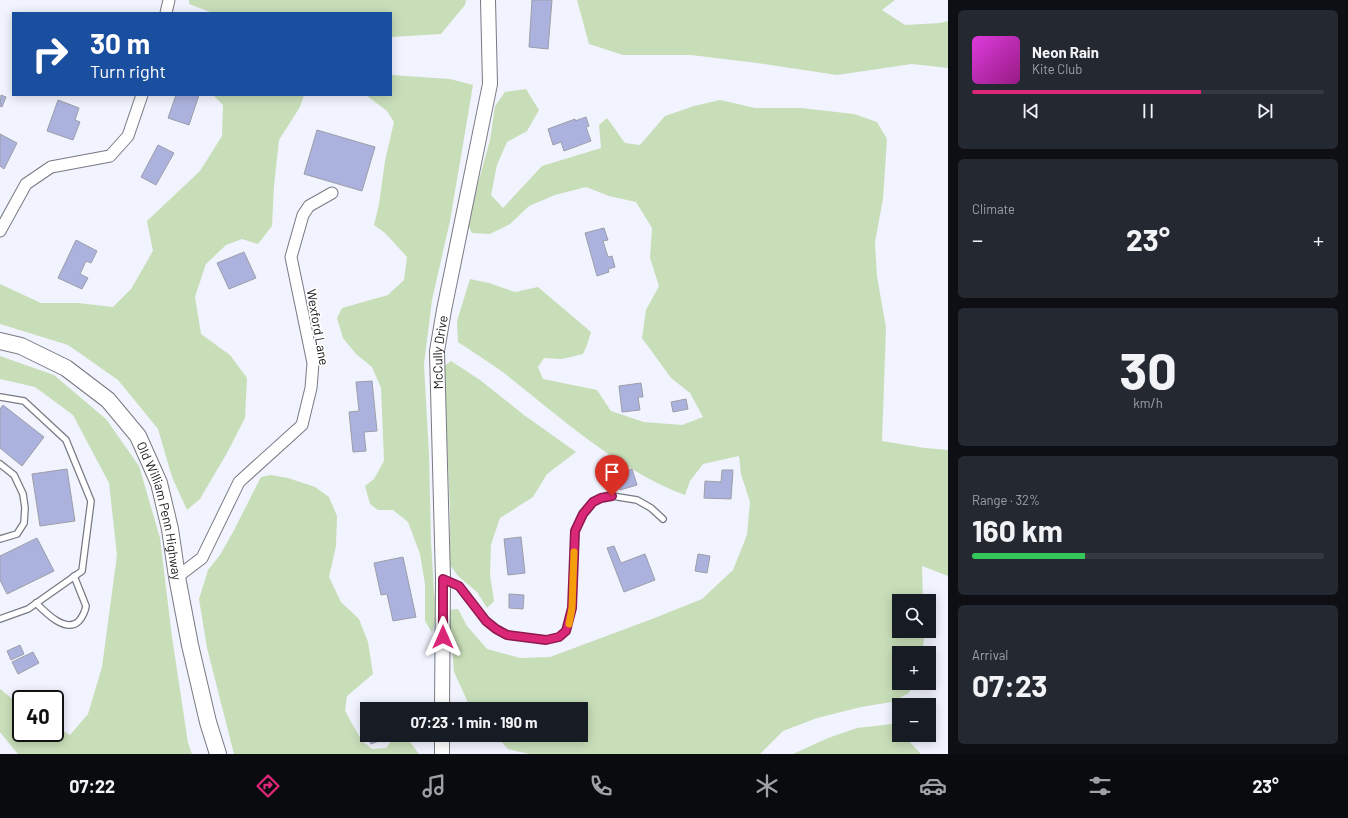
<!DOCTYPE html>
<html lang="en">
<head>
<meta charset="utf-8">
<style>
	body { margin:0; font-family:Barlow,sans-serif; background:#242831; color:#f1f3f6; height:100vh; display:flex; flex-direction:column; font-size:15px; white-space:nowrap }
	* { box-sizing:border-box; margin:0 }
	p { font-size:13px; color:#9ea1a6 }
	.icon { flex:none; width:22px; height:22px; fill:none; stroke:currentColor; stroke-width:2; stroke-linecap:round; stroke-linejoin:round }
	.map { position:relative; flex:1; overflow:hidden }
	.side { display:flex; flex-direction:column; gap:10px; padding:10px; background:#0d0f14; width:400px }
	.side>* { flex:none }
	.guide { position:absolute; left:12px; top:12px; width:380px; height:84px; border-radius:0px; box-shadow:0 2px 10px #0003; background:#1a4fa0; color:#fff; overflow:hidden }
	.fabs { position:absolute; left:892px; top:594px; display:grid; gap:8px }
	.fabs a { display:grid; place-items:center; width:44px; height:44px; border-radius:0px; background:#171b24; box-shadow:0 2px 10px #0003; font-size:20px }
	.speed { position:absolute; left:12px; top:690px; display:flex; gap:8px; font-size:20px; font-weight:700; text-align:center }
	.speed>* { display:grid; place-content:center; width:52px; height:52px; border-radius:50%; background:#171b24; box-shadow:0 2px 10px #0003; line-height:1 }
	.speed .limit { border:2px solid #111; border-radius:6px; background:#fff; color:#111 }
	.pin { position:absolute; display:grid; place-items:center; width:34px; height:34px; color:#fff; margin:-41px -17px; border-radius:50% 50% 50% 0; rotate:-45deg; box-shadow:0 0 4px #0007 }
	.pin .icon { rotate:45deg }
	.me { position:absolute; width:44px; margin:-22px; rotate:0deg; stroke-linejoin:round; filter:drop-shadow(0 0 3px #0008) }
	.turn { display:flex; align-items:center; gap:14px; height:84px; padding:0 12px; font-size:18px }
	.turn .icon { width:52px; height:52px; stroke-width:2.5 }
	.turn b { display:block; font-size:28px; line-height:34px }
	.big { font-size:30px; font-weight:700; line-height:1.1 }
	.side .tile { flex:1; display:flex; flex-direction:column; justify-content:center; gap:6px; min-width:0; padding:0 14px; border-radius:6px; background:#242831 }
	.side .dial { align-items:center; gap:0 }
	.dial b { font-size:52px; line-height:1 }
	.song { display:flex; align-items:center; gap:12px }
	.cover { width:48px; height:48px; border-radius:6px; background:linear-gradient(135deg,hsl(300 70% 55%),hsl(310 70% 35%)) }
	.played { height:4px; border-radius:2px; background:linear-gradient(90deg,#db2777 65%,#363941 65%) }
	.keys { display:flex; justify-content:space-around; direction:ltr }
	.heat { display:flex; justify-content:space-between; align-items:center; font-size:22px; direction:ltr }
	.charge { height:6px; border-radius:3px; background:linear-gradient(90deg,#34c759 32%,#363941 0) }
	.trip { position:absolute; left:360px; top:702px; width:228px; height:40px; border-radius:0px; background:#171b24; box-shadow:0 2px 10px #0003; font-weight:700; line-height:40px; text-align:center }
	.tabs { display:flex; height:64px; justify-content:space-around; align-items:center; background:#090b0e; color:#9ea1a6 }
	.tabs .icon { width:28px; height:28px }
	.tabs .on { color:#db2777 }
	.tabs b { font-size:18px; color:#f1f3f6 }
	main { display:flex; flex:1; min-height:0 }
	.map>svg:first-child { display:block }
	.green { fill:#c8deb9 }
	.building { fill:#abb2de; stroke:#9d9ea9 }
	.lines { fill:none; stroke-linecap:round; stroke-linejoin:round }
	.service-casing { stroke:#787983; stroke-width:8 }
	.minor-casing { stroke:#787983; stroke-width:13 }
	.tertiary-casing { stroke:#787983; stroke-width:16 }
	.secondary-casing { stroke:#787983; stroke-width:18 }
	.service { stroke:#fff; stroke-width:5.5 }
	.minor { stroke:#fff; stroke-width:11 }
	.tertiary { stroke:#fff; stroke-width:14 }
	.secondary { stroke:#fff; stroke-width:16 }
	.route-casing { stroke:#8e194d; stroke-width:10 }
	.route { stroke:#db2777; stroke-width:7 }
	.slow { stroke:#f59e0b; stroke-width:7 }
	.labels { text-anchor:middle; stroke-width:3.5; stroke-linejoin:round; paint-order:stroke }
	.street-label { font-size:13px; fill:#16161a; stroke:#fff }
</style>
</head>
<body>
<main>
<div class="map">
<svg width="948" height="754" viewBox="0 0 948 754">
	<rect width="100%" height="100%" fill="#f1f3fe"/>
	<g class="green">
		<path d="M 189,0 L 466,0 L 465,5 L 441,34 L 391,37 L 391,13 L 213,13 L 189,4 Z"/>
		<path d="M 577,0 L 895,0 L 882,10 L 905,25 L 940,23 L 948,21 L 948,68 L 912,64 L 837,75 L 757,63 L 691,55 L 623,55 L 589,44 Z"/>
		<path d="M 391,75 L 450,79 L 473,85 L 450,221 L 432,300 L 424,364 L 429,454 L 431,541 L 434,591 L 437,616 L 432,632 L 425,621 L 425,584 L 420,554 L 408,522 L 393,510 L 378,510 L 370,504 L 365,486 L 374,479 L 384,461 L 381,388 L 372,367 L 356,354 L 343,338 L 337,318 L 342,308 L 388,295 L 404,280 L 407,257 L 385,233 L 374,225 L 379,204 L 385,161 L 394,122 L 387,111 L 366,95 L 391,95 Z"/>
		<path d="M 526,89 L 539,110 L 527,131 L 507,142 L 497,165 L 491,195 L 503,208 L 542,166 L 601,148 L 599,125 L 607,118 L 625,143 L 640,145 L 665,116 L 694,106 L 720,100 L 755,108 L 801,108 L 854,114 L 877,122 L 887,139 L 883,199 L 875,242 L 877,276 L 886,328 L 882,441 L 925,448 L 948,450 L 948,576 L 922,566 L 923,601 L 899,601 L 899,631 L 924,631 L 923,653 L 899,653 L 899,683 L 914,683 L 909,693 L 892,702 L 861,707 L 817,718 L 783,731 L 760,754 L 529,754 L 508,749 L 495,735 L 581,735 L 581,709 L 471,709 L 454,672 L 449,610 L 458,609 L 467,626 L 487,649 L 520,658 L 550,657 L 652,619 L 702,599 L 733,570 L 747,535 L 750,502 L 741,474 L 739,456 L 703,464 L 690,481 L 685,495 C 618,470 560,417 504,373 C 489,362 473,352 458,342 L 457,321 L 470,279 L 489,283 L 515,292 L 538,287 L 591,332 L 587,345 L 583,354 L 562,359 L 544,358 L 538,367 L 543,379 L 597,390 L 611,411 L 644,422 L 682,425 L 703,417 L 690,393 L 671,378 L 642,338 L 646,310 L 659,286 L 650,258 L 652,228 L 636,202 L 609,196 L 586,187 L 555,195 L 529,206 L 510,224 L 490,234 L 472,233 L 467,223 L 490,140 L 495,106 L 505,92 Z"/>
		<path d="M 213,95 L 304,95 L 300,107 L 279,140 L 274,186 L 272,226 L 258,244 L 242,239 L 226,245 L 206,264 L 195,297 L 201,334 L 230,355 L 247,378 L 245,418 L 227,453 L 200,499 L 187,510 L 172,477 L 158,429 L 118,380 L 68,345 L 0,324 L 0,284 L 41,303 L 78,303 L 113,307 L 131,289 L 153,251 L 147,221 L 200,171 L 222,136 L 223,105 Z"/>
		<path d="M 0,356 L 54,375 L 106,419 L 139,466 L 160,538 L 172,637 L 188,743 L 192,754 L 18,754 L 0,732 L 0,689 L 21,706 L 21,733 L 55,733 L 55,726 L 70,735 L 88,714 L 102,667 L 117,555 L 109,483 L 73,415 L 35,387 L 0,379 Z"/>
		<path d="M 451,361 L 480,380 L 524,415 L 576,452 L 547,474 L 533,497 L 500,518 L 491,545 L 490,575 L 494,601 L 487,608 L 477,592 L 458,576 L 450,565 L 450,512 L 444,366 Z"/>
		<path d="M 271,475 L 288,478 L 315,487 L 329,497 L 337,516 L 336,546 L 329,577 L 341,602 L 359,619 L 368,642 L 373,674 L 347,696 L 345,711 L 362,741 L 372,749 L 386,748 L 396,735 C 407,735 413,746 419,754 L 234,754 L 207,648 L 199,599 L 208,570 L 220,555 L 233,532 L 261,477 Z"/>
		<path d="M 892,724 L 899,731 L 899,735 L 903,735 L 921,754 L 793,754 L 828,738 L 857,728 Z"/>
	</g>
	<g class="building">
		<path d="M 532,0 L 552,0 L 548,49 L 529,47 Z"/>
		<path d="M 1,95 L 6,97 L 2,107 L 0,106 Z"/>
		<path d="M 176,95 L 199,95 L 189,125 L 168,118 Z"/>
		<path d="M 58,100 L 79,108 L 75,120 L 80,122 L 73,140 L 47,131 Z"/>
		<path d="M 586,117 L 589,126 L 586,127 L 591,141 L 564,151 L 561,142 L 553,145 L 548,129 L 575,119 L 575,121 Z"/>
		<path d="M 317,130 L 375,147 L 362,191 L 304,174 Z"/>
		<path d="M 0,134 L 17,143 L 4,169 L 0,166 Z"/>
		<path d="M 158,145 L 174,153 L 156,185 L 141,177 Z"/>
		<path d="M 604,228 L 608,240 L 603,241 L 608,257 L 612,256 L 615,267 L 608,269 L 609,272 L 597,276 L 585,233 Z"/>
		<path d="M 76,240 L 97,251 L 91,263 L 86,261 L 80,274 L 88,278 L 82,289 L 58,278 Z"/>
		<path d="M 244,252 L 256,278 L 229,289 L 217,263 Z"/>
		<path d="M 372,381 L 377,431 L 364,432 L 366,451 L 353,452 L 349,412 L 359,411 L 356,382 Z"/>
		<path d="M 641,383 L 643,397 L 638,397 L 640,410 L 622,412 L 619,386 Z"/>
		<path d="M 686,399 L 688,409 L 673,412 L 671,402 Z"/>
		<path d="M 3,405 L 44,437 L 22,466 L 0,448 L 0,409 Z"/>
		<path d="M 67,469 L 75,521 L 40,526 L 32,474 Z"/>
		<path d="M 632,469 L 637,485 L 620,490 L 616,474 Z"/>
		<path d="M 722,470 L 733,470 L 731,499 L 704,498 L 705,481 L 721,482 Z"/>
		<path d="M 521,537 L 525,573 L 508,575 L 504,539 Z"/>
		<path d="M 37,538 L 54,571 L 7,594 L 0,580 L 0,556 Z"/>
		<path d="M 614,546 L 621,563 L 645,554 L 655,580 L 624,592 L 607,548 Z"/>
		<path d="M 698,554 L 710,556 L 707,573 L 695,571 Z"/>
		<path d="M 403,557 L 416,617 L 393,621 L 387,594 L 381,595 L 374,563 Z"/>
		<path d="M 509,594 L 524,595 L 523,609 L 509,608 Z"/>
		<path d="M 20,645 L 24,654 L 11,660 L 7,651 Z"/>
		<path d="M 33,652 L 39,663 L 18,674 L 12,662 Z"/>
		<path d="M 367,718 L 367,734 L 362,720 Z"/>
		<path d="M 367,735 L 385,735 L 387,738 L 371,744 Z"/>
	</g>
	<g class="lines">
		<defs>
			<g id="service">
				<path d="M 0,397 L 24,401 L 66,440 L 91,501 L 82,571 L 28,609 L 0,619"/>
				<path d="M 0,464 L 14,475 L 23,494 L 25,508 L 24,523 L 17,534 L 0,539"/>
				<path d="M 443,579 L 459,586 L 486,621 L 496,629 L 507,635 L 546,640 L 559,637 L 566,631 L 572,608 L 575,531 L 583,514 L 593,502 L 601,498 L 612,496 L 637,500 L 651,508 L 663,519"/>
				<path d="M 36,603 C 45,612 66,634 79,621 C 83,616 85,612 86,606 L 74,576"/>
			</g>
			<g id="minor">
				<path d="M 166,13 L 169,0"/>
				<path d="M 0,231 L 26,184 L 51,167 L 110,156 L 128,136 L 142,95"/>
				<path d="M 177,577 L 202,558 L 239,482 L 302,425 L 311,388 L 313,363 L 291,257 L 303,215 L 309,206 L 332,193"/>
			</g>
			<g id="tertiary">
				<path id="s1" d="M 442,709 L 443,579 L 437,351 L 444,310 L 490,84 L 488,0"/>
				<path d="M 442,754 L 442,735"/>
			</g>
			<g id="secondary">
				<path id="s2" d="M 0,341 L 21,346 L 66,368 L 108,400 L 138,436 L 159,483 L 170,529 L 177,577 L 190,645 L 208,722 L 218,754"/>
			</g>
		</defs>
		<use href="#service" class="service-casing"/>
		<use href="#minor" class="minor-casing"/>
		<use href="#tertiary" class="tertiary-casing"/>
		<use href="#secondary" class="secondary-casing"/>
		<use href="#service" class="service"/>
		<use href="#minor" class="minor"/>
		<use href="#tertiary" class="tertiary"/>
		<use href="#secondary" class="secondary"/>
	</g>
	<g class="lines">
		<defs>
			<path id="route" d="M 443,637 L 443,579 L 459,586 L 486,621 L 496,629 L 507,635 L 546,640 L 559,637 L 566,631 L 572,608 L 575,531 L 583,514 L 593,502 L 601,498 L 612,496"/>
		</defs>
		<use href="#route" class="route-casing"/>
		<use href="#route" class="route"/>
		<path class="slow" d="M 569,624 L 572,608 L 574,552"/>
	</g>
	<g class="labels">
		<g class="street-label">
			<text transform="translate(318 327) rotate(80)" y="5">Wexford Lane</text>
			<text dy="5" stroke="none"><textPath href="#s1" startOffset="357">McCully Drive</textPath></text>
			<text dy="5" stroke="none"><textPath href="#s2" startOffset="250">Old William Penn Highway</textPath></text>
		</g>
	</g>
</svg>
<div class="fabs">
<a><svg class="icon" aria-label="search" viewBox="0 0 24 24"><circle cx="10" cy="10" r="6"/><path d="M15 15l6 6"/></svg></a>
<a>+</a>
<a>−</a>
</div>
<div class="speed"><div class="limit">40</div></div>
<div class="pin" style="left:612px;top:496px;background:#d93025"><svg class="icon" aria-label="arrive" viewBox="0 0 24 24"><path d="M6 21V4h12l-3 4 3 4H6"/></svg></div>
<svg class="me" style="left:443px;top:637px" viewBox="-20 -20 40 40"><path d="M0-17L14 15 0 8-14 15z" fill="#db2777" stroke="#fff" stroke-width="4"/></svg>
<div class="trip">07:23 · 1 min · 190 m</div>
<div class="guide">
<div class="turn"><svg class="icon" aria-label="right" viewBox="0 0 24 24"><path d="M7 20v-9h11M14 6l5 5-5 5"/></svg><div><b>30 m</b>Turn right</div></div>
</div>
</div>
<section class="side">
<div class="tile">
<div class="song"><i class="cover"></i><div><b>Neon Rain</b><p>Kite Club</p></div></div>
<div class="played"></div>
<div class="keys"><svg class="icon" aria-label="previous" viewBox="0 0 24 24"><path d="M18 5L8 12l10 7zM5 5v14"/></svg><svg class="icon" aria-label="pause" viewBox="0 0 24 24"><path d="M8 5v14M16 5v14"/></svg><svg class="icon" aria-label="next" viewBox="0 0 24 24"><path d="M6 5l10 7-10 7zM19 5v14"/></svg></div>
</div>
<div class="tile"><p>Climate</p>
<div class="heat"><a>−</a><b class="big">23°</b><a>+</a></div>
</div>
<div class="tile dial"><b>30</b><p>km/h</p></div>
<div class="tile"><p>Range · 32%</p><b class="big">160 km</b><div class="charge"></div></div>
<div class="tile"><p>Arrival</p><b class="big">07:23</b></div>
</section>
</main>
<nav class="tabs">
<b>07:22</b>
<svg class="icon on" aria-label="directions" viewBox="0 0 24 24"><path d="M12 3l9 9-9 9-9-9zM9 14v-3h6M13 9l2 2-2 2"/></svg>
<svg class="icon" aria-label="music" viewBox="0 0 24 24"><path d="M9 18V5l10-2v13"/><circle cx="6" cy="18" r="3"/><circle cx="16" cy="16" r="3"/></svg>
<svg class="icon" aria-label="phone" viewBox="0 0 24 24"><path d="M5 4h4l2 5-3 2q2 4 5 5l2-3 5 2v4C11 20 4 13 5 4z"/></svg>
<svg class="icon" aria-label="climate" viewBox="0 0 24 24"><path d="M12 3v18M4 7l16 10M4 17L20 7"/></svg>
<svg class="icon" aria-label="car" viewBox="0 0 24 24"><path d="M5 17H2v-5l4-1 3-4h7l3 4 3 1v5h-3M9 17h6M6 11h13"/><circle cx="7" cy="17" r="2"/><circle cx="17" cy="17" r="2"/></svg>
<svg class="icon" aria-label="filters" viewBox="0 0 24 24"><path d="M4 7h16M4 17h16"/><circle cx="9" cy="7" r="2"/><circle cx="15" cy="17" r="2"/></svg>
<b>23°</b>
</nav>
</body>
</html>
